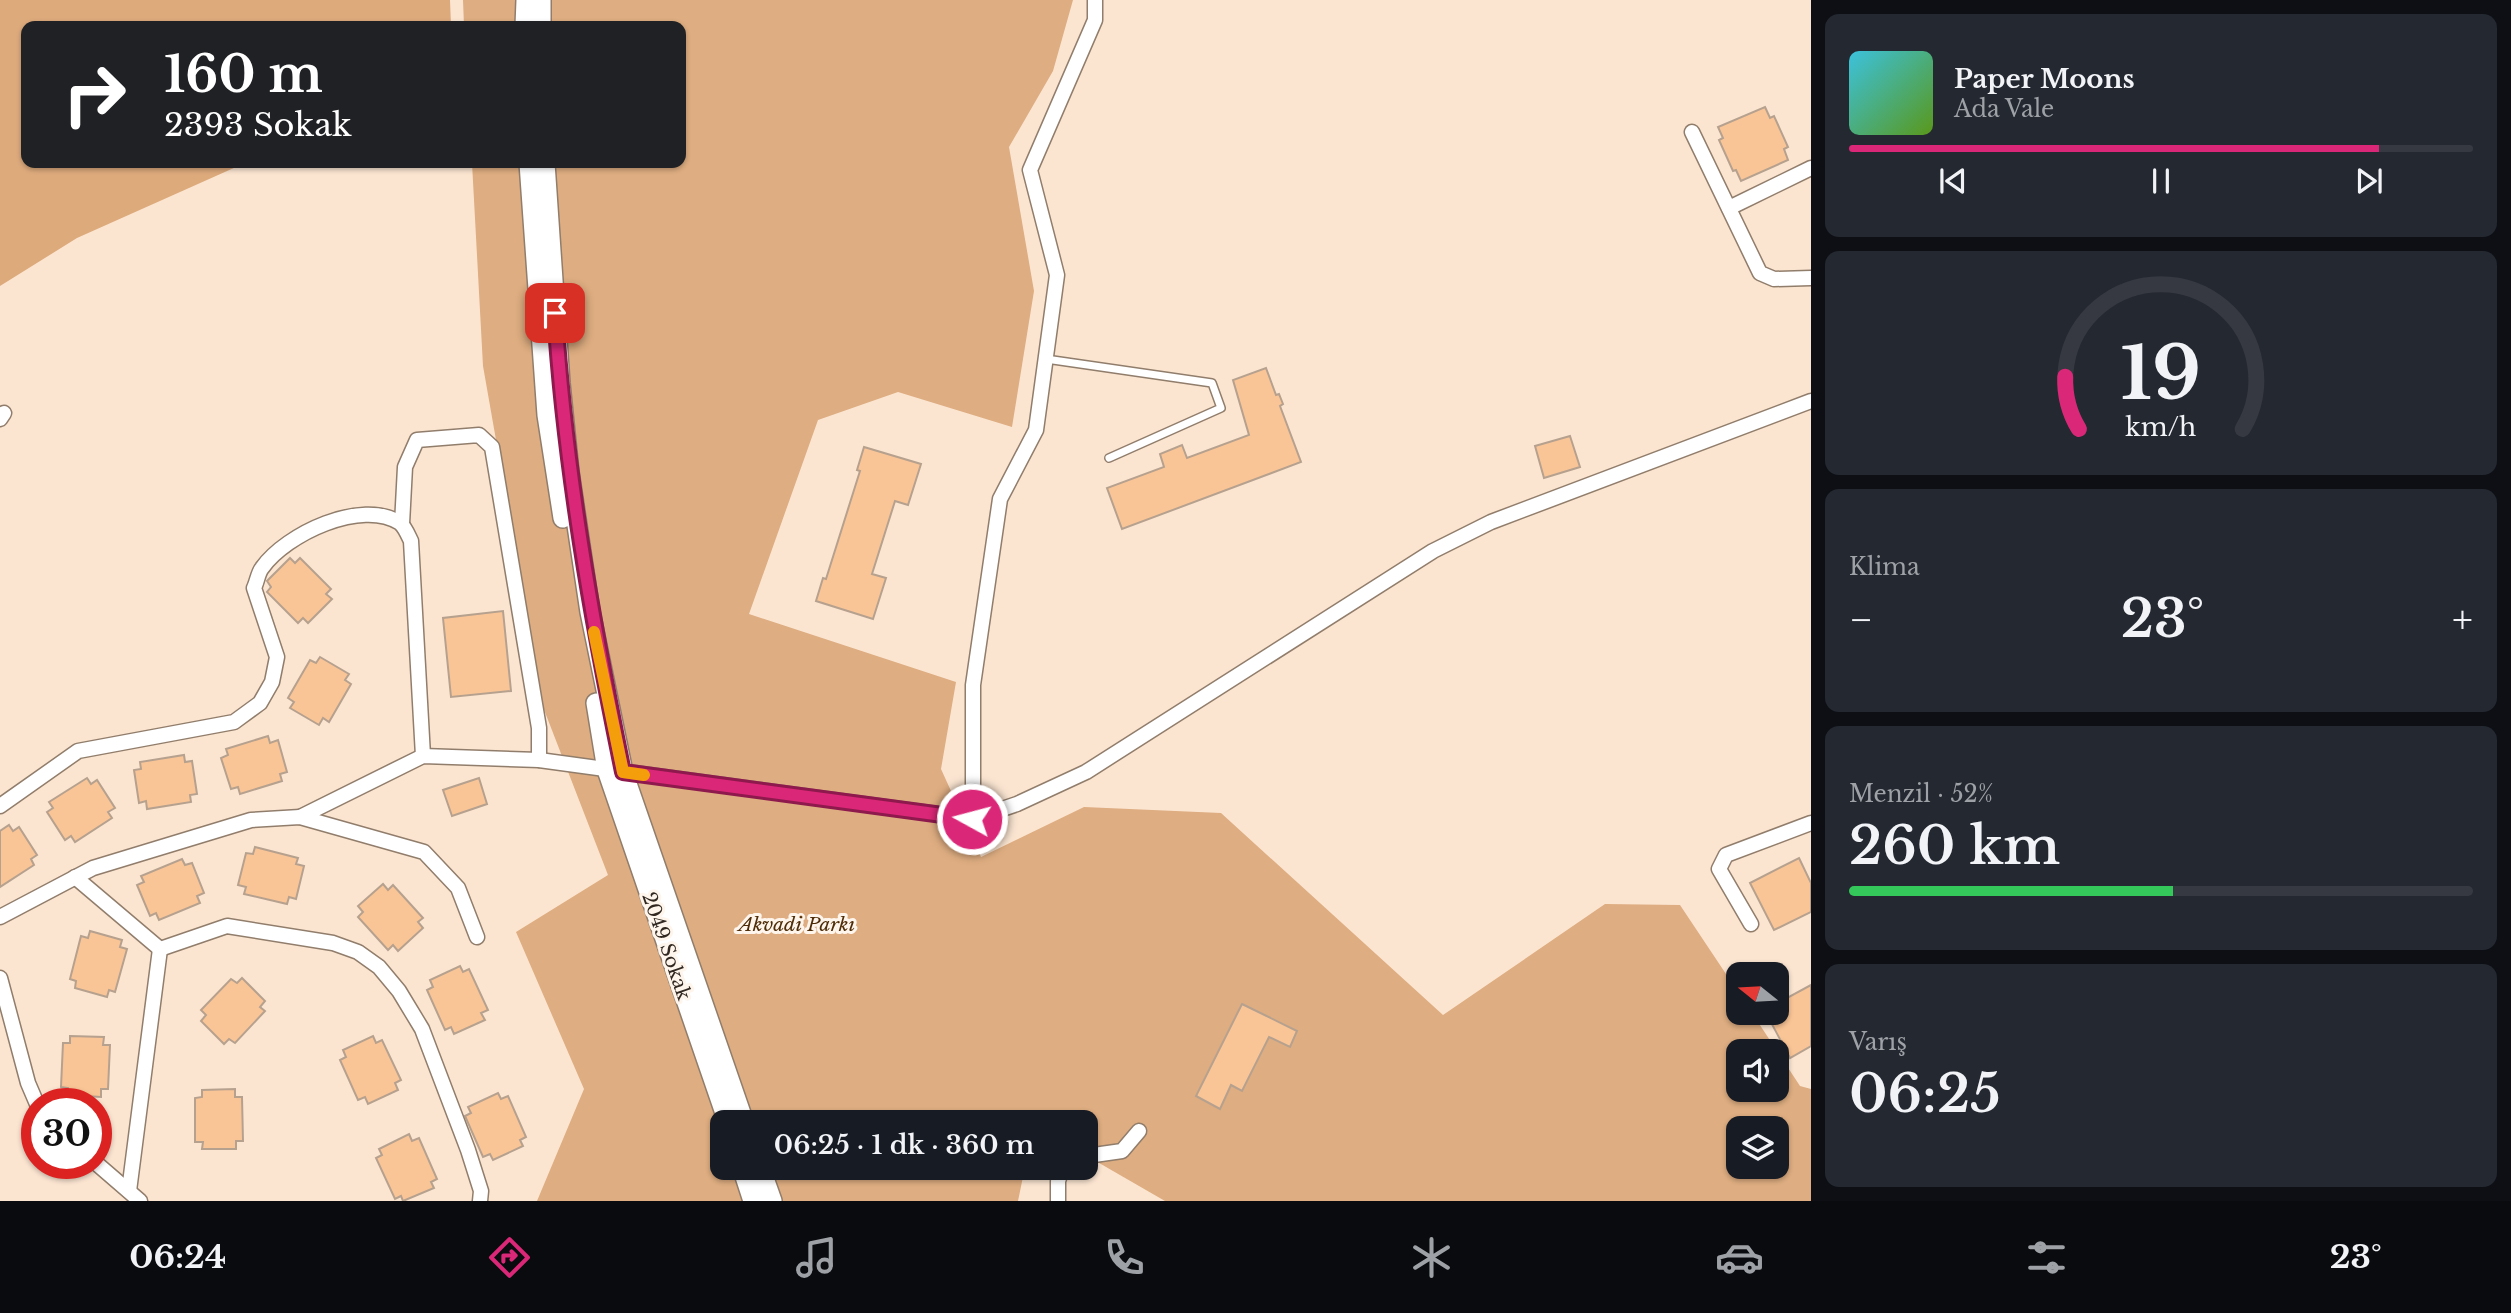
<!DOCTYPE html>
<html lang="tr">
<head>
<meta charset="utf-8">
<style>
	body { margin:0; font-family:"Libre Baskerville",serif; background:#242831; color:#f1f3f6; height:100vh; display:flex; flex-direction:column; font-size:26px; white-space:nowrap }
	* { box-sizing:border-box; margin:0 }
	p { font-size:23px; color:#9ea1a6 }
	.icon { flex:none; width:38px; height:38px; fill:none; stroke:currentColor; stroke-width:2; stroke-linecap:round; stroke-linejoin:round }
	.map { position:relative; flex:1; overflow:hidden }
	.sheet { display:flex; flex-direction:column; gap:14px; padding:14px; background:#0d0f14; width:700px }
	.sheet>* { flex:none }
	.banner { position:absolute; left:21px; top:21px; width:665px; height:147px; border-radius:14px; box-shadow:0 2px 5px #0004; background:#202124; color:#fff; overflow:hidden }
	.needle { width:46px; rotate:288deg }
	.buttons { position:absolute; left:1726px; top:962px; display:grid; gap:14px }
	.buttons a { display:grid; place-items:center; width:63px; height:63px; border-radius:14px; background:#171b24; box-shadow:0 2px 5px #0004; font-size:35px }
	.speed { position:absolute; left:21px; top:1088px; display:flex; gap:14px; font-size:35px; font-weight:700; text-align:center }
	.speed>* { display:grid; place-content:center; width:91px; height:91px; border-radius:50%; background:#171b24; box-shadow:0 2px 5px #0004; line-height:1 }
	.speed .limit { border:10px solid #d22; background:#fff; color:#111 }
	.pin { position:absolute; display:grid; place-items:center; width:60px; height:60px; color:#fff; margin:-30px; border-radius:14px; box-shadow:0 4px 10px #0006 }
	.me { position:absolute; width:77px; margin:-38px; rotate:277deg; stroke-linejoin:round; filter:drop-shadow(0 0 5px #0008) }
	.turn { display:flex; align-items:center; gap:24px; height:147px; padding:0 28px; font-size:32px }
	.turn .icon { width:91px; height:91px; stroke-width:2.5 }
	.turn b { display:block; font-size:49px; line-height:60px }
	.big { font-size:52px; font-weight:600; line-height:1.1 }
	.sheet .card { flex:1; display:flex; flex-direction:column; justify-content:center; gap:10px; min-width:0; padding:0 24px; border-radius:14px; background:#242831 }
	.sheet .dial { align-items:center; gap:0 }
	.dial svg { height:182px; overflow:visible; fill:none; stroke:#363941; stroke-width:7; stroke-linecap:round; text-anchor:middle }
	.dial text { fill:#f1f3f6; stroke:none }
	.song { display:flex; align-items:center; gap:21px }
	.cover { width:84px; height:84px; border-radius:10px; background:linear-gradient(135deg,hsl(190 70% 55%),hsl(90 70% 35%)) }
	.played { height:7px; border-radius:4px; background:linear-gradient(90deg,#db2777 85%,#363941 85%) }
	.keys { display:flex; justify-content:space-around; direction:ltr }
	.heat { display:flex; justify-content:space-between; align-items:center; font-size:38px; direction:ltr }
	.charge { height:10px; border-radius:5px; background:linear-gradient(90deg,#34c759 52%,#363941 0) }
	.trip { position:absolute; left:710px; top:1110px; width:388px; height:70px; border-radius:14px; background:#171b24; box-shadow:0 2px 5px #0004; font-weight:600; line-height:70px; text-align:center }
	.tab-bar { display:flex; height:112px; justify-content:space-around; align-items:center; background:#090b0e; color:#9ea1a6 }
	.tab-bar .icon { width:49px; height:49px }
	.tab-bar .on { color:#db2777 }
	.tab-bar b { font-size:32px; color:#f1f3f6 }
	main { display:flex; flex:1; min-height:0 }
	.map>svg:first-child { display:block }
	.green { fill:#dead81; fill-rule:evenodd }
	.forest { fill:#ddaa7c }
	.building { fill:#fac596; stroke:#b6a18f; stroke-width:2 }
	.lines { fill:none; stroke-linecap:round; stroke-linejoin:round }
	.lane-casing { stroke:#917d6b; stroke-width:10 }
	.street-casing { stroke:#917d6b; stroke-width:17 }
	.secondary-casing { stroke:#917d6b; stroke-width:22 }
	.lane { stroke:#fff; stroke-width:7 }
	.street { stroke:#fff; stroke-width:14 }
	.secondary { stroke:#fff; stroke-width:19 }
	.route-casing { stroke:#8e194d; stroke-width:18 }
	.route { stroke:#db2777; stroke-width:12 }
	.slow { stroke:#f59e0b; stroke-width:12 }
	.labels { text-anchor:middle; stroke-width:6; stroke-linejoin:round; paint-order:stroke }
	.park-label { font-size:19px; font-style:italic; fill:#4e2c07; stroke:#fef5ed }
	.street-label { font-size:19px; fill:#312821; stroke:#fef5ed }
</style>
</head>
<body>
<main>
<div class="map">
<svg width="1811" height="1201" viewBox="0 0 1811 1201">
	<rect width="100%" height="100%" fill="#fbe5d1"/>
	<path class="green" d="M 463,0 L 1073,0 L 1053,71 L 1009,147 L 1034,291 L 1012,427 L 898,392 L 818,420 L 749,614 L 956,682 L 941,769 L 981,857 L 1084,807 L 1221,813 L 1443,1015 L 1605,904 L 1680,905 L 1738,992 L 1738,1013 L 1752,1013 L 1800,1086 L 1811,1089 L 1811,1201 L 1165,1201 L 1087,1156 L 1087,1122 L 723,1122 L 723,1167 L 1025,1167 L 1018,1201 L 537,1201 L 584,1089 L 516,932 L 608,875 L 543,707 L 483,366 L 472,163 L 681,163 L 681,26 L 464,26 ZM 1738,1052 L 1776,1052 L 1776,1090 L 1738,1090 ZM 1738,1129 L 1776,1129 L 1776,1167 L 1738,1167 Z"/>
	<path class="forest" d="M 0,0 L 450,0 L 451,26 L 26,26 L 26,163 L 245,163 L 77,238 L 0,286 Z"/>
	<g class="building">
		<path d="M 1765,107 L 1770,118 L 1774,116 L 1788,147 L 1784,149 L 1788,160 L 1741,181 L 1736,170 L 1733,171 L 1719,140 L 1723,138 L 1718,127 Z"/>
		<path d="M 1266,368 L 1276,395 L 1279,394 L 1283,404 L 1280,406 L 1301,462 L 1122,529 L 1107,488 L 1164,467 L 1160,454 L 1182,445 L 1187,458 L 1249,435 L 1233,380 Z"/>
		<path d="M 1570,436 L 1580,467 L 1544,478 L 1535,446 Z"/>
		<path d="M 864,447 L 921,464 L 908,505 L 895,501 L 872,574 L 886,578 L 873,619 L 816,601 L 823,578 L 826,579 L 860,471 L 857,470 Z"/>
		<path d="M 290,558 L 295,563 L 300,558 L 331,589 L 326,594 L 332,599 L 308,623 L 303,618 L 298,623 L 267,592 L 271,587 L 267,581 Z"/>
		<path d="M 503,611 L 511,691 L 451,697 L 443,618 Z"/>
		<path d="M 320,657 L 349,674 L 345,680 L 351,684 L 329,722 L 323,718 L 319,725 L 290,708 L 294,702 L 288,698 L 310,660 L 316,663 Z"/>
		<path d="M 268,736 L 270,743 L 278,740 L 287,772 L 280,774 L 282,781 L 240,794 L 238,787 L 231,789 L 221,758 L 228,755 L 226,749 Z"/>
		<path d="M 184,755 L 185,762 L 192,761 L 197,794 L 190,795 L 191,802 L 147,809 L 146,801 L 139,803 L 134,770 L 141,769 L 140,762 Z"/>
		<path d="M 87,778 L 91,784 L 97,780 L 115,808 L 108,812 L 112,818 L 75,842 L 71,836 L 65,840 L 47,812 L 53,808 L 49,802 Z"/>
		<path d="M 479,778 L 487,804 L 452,816 L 443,790 Z"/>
		<path d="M 9,825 L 13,831 L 19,827 L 37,855 L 31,859 L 34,865 L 0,887 L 0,831 Z"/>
		<path d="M 255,847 L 298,858 L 296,864 L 304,866 L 296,899 L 289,897 L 287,904 L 244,894 L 246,887 L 238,885 L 246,853 L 253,854 Z"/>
		<path d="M 1799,858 L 1811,883 L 1811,912 L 1774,930 L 1750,883 Z"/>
		<path d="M 182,859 L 185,865 L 192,863 L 204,893 L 197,896 L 200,903 L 159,920 L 156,913 L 150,916 L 137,885 L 144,882 L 141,876 Z"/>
		<path d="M 383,884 L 388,890 L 393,885 L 423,918 L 418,922 L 423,928 L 398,951 L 393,945 L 388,950 L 358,917 L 363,912 L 358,906 Z"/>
		<path d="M 90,931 L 122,940 L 120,947 L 127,949 L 115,992 L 109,990 L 107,997 L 75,988 L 76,981 L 70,979 L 81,936 L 88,938 Z"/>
		<path d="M 460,966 L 463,972 L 469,969 L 488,1010 L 481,1013 L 485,1020 L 454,1034 L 451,1027 L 445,1030 L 427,990 L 433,987 L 430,980 Z"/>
		<path d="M 242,978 L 265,1001 L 260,1007 L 265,1011 L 235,1043 L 229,1039 L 224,1044 L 201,1021 L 206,1015 L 201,1010 L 231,979 L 237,983 Z"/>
		<path d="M 1811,985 L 1811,1046 L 1790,1058 L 1766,1013 L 1776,1013 L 1776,1004 Z"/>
		<path d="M 1242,1004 L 1297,1031 L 1290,1047 L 1269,1037 L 1242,1091 L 1231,1085 L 1220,1109 L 1196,1096 Z"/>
		<path d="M 70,1036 L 104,1037 L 103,1045 L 110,1045 L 108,1089 L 101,1089 L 101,1097 L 68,1095 L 68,1088 L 61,1087 L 63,1043 L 70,1043 Z"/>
		<path d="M 373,1036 L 376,1043 L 382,1040 L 401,1080 L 395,1083 L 398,1090 L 368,1104 L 365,1097 L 358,1100 L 340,1060 L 346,1057 L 343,1050 Z"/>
		<path d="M 235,1089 L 235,1097 L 242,1097 L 243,1141 L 236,1141 L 236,1149 L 202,1149 L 203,1142 L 195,1142 L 195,1098 L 202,1097 L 202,1090 Z"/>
		<path d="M 498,1093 L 501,1099 L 508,1096 L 526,1137 L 520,1140 L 523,1146 L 493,1160 L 490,1154 L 483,1157 L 465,1116 L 471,1113 L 468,1107 Z"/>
		<path d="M 409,1134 L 412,1141 L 419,1138 L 437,1179 L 431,1182 L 434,1188 L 403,1201 L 401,1196 L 395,1199 L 376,1158 L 382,1155 L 379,1149 Z"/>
	</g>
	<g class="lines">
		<defs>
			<path id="lane" d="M 1046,359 L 1212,383 L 1221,408 L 1109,458"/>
			<g id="street">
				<path d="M 1692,132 L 1760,273 L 1774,279 L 1811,278"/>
				<path d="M 1729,208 L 1811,168"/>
				<path d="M 0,419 L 4,413"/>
				<path d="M 402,524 L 405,467 L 417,440 L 479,435 L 492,447 L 539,728 L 539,760"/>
				<path d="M 0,806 L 78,751 L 234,722 L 260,703 L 272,682 L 277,657 L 254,588 C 257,582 258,573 262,568 C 286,534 362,498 400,523 C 405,527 408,535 411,541 L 423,756"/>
				<path d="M 300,817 L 423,756 L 539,760 L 973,819 L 1017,804 L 1086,772 L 1433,551 L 1491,522 L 1811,401"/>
				<path d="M 973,819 L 973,685 L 1000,499 L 1036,430 L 1057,275 L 1030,170 L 1095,20 L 1095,0"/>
				<path d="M 75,877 L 160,949"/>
				<path d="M 0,917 L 93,868 L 251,820 L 300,817 L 424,852 L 458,888 L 477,937"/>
				<path d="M 1751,924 L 1719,869 L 1726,855 L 1811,823"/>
				<path d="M 160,949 L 227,926 L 333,943 L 358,952 L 379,967 L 399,991 L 422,1029 L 468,1150 L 481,1191 L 480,1201"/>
				<path d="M 0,978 L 28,1083 L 37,1104"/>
				<path d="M 1087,1156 L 1122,1151 L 1139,1131"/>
				<path d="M 96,1163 L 140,1201"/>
				<path d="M 129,1191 L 160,949"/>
				<path d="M 1058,1201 L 1058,1181 L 1063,1167"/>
			</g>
			<g id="secondary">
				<path d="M 525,26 L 526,0"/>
				<path d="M 541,26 L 541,0"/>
				<path d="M 529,163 L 547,415 L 563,518"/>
				<path d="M 545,163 L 560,383 L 569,472 L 590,612 L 623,772 L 744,1122"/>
				<path d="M 596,703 L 607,770 L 728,1122"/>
				<path d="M 742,1167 L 753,1201"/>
				<path d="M 760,1167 L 772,1201"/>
			</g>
		</defs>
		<use href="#lane" class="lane-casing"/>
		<use href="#street" class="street-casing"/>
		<use href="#secondary" class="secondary-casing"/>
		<use href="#lane" class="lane"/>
		<use href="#street" class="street"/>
		<use href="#secondary" class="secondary"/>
	</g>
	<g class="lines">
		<defs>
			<path id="route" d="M 555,313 C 565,469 592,620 623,772 L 972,819"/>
		</defs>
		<use href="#route" class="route-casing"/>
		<use href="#route" class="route"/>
		<path class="slow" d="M 594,632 L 623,772 L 644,775"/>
	</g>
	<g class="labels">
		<g class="park-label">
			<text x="797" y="931">Akvadi Parkı</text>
		</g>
		<g class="street-label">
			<text transform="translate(667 946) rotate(71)" y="7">2049 Sokak</text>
		</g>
	</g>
</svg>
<div class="buttons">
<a><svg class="needle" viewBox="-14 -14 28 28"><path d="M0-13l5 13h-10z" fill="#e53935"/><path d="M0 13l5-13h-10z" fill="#9ea1a6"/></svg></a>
<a><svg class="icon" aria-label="sound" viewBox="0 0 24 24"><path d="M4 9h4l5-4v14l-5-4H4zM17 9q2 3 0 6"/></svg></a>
<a><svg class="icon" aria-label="layers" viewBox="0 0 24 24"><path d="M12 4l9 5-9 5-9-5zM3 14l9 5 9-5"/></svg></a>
</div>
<div class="speed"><div class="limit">30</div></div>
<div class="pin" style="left:555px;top:313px;background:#d93025"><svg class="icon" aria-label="arrive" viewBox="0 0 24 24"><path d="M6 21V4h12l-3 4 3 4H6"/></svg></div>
<svg class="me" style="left:972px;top:819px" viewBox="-20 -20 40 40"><circle r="17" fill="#db2777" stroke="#fff" stroke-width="3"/><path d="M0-11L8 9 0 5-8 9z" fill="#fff"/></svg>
<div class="trip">06:25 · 1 dk · 360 m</div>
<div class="banner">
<div class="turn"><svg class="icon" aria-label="right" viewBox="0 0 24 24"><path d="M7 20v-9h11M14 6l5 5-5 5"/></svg><div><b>160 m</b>2393 Sokak</div></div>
</div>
</div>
<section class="sheet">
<div class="card">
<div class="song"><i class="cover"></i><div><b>Paper Moons</b><p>Ada Vale</p></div></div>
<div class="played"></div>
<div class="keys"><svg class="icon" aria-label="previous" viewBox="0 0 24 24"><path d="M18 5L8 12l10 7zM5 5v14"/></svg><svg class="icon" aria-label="pause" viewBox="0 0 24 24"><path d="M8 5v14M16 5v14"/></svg><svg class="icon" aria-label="next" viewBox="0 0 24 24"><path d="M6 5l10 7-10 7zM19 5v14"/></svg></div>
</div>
<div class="card dial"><svg viewBox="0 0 100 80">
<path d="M14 69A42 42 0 1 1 86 69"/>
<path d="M14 69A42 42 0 0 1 8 46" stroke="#db2777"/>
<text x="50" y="56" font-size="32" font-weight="700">19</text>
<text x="50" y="72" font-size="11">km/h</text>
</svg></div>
<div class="card"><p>Klima</p>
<div class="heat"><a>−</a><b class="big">23°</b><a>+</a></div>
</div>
<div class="card"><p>Menzil · 52%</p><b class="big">260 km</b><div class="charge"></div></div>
<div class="card"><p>Varış</p><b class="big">06:25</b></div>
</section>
</main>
<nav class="tab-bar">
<b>06:24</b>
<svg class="icon on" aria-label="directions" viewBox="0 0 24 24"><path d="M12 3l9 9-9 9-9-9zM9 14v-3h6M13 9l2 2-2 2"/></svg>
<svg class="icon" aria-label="music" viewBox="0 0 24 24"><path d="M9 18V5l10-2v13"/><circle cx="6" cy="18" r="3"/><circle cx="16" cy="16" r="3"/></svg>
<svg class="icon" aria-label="phone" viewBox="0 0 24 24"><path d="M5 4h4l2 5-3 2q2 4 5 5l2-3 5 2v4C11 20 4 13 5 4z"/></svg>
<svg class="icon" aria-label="climate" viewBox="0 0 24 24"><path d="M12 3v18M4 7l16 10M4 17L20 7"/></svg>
<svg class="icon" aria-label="car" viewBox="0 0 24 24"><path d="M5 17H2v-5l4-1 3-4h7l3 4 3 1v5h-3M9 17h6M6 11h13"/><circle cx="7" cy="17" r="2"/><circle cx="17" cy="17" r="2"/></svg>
<svg class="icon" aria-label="filters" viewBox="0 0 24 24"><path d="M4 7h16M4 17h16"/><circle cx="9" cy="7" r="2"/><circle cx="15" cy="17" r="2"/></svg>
<b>23°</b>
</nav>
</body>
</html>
